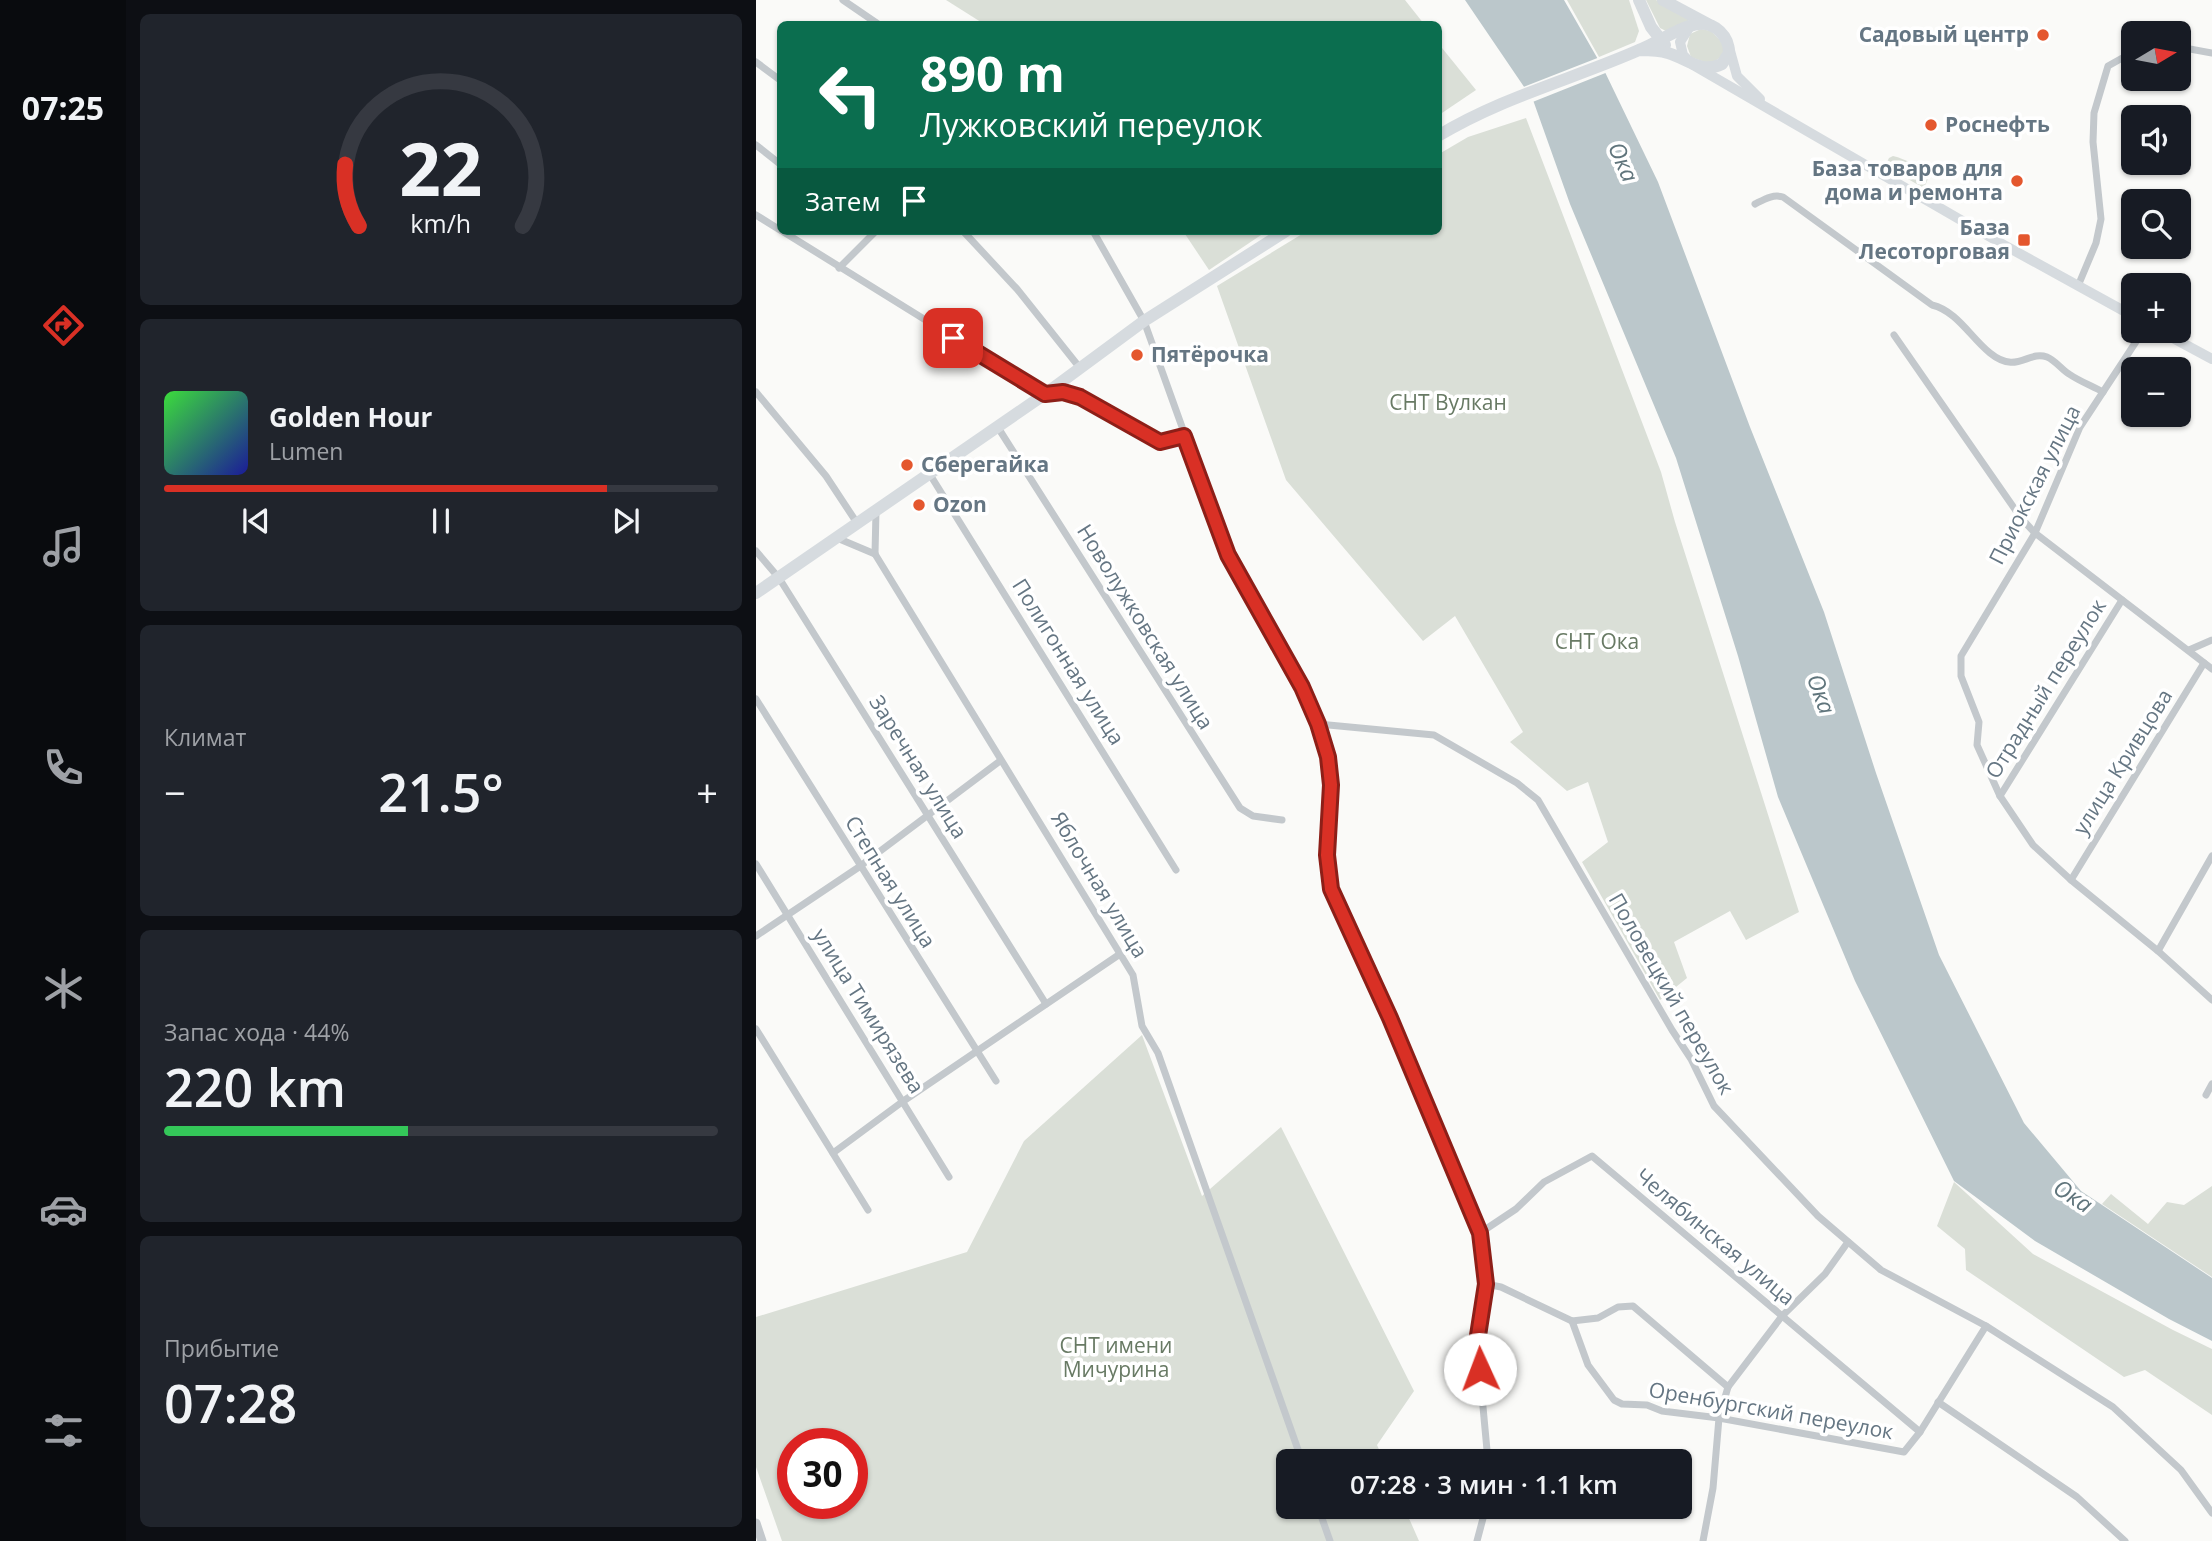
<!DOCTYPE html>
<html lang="ru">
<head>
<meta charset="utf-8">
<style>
	body { margin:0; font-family:"Open Sans",sans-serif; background:#20242c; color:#f1f3f6; height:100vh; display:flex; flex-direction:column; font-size:26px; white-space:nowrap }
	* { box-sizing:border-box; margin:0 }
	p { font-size:23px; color:#9ea1a6 }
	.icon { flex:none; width:38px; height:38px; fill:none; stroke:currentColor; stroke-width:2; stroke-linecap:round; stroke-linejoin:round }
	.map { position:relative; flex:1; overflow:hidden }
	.drawer { display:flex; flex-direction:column; gap:14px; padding:14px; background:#0d0f14; width:630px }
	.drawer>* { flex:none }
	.banner { position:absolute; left:21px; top:21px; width:665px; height:214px; border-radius:10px; box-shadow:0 2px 5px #0004; background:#0b6e4f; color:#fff; overflow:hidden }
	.needle { width:46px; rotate:80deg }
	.fabs { position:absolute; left:1365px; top:21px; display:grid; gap:14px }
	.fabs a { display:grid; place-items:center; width:70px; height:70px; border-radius:10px; background:#171b24; box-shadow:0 2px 5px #0004; font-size:35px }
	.speed { position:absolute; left:21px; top:1428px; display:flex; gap:14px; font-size:35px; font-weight:700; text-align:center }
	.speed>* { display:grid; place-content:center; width:91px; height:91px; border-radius:50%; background:#171b24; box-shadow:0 2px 5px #0004; line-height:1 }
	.speed .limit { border:10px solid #d22; background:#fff; color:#111 }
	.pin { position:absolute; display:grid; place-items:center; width:60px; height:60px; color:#fff; margin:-30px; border-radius:14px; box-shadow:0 4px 10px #0006 }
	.me { position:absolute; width:77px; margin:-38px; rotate:358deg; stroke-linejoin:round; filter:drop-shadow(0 0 5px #0008) }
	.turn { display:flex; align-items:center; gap:24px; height:147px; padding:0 28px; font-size:32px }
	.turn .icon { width:91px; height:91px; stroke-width:2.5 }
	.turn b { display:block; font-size:49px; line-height:60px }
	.then { display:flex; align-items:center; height:66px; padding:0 28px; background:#0003; gap:14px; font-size:26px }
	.big { font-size:52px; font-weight:600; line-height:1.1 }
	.drawer .widget { flex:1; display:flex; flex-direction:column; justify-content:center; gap:10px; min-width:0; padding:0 24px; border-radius:10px; background:#20242c }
	.drawer .dial { align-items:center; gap:0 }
	.dial svg { height:182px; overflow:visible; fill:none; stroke:#363941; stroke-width:7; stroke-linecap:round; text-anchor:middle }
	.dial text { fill:#f1f3f6; stroke:none }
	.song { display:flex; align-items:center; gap:21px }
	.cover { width:84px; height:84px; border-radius:10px; background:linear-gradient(135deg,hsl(120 70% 55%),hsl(240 70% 35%)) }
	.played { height:7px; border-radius:4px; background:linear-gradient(90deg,#d93025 80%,#363941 80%) }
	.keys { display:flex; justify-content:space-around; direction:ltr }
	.heat { display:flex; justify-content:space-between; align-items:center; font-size:38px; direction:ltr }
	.charge { height:10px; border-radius:5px; background:linear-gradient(90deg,#34c759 44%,#363941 0) }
	.trip { position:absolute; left:520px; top:1449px; width:416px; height:70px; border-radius:10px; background:#171b24; box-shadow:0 2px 5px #0004; font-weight:600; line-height:70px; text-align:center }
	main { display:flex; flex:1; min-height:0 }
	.tabs { display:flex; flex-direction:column; width:126px; justify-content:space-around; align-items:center; background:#090b0e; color:#9ea1a6 }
	.tabs .icon { width:49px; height:49px }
	.tabs .current { color:#d93025 }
	.tabs b { font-size:32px; color:#f1f3f6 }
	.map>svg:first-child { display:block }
	.green { fill:#dadfd7; fill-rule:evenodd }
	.water { fill:#bbc7cb }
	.pier { fill:#fafaf8 }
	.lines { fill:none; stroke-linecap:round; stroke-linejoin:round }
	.minor { stroke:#c3c8cc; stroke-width:7 }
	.tertiary { stroke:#c3c8cc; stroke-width:9 }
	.secondary { stroke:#d6dbdf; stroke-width:10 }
	.trunk { stroke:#d6dbdf; stroke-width:12 }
	.route-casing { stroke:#8d1f18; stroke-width:18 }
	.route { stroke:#d93025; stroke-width:12 }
	.poi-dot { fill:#e4572e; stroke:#fff; stroke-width:2.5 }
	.labels { text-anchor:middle; stroke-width:7; stroke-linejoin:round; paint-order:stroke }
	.poi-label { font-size:21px; font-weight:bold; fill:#657683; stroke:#fff; text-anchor:start }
	.park-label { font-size:21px; fill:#687a64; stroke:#fff }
	.street-label { font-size:21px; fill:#657683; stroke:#fff }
	.water-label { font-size:23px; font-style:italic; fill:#60757c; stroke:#fff }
</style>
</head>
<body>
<main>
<nav class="tabs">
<b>07:25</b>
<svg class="icon current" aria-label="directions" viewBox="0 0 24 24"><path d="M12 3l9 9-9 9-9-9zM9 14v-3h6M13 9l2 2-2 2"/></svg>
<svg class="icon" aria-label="music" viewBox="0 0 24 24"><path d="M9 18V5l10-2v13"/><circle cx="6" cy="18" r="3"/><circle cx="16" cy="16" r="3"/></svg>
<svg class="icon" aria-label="phone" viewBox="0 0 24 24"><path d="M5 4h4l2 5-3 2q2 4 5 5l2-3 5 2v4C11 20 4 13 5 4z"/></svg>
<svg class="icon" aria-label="climate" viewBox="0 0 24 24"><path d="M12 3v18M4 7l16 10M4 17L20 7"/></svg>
<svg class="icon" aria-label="car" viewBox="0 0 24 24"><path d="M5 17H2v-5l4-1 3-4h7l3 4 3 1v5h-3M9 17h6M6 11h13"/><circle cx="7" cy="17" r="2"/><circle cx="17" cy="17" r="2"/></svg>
<svg class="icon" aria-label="filters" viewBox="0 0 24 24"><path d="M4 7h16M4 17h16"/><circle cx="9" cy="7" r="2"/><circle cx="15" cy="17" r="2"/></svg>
</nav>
<section class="drawer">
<div class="widget dial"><svg viewBox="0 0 100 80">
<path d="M14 69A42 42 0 1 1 86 69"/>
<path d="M14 69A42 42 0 0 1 8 42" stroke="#d93025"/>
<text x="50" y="56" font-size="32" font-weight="700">22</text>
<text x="50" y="72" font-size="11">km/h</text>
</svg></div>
<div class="widget">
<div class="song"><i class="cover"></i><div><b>Golden Hour</b><p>Lumen</p></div></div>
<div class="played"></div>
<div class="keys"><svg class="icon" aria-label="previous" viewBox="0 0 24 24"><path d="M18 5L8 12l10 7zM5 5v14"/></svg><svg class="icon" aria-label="pause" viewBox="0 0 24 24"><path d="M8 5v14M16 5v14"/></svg><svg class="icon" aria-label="next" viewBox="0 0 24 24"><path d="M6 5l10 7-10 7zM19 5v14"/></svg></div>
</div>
<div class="widget"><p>Климат</p>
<div class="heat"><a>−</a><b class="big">21.5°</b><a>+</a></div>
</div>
<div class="widget"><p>Запас хода · 44%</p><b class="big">220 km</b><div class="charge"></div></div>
<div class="widget"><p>Прибытие</p><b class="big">07:28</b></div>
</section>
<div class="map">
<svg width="1456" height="1541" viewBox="0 0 1456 1541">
	<rect width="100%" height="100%" fill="#fafaf8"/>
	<g class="green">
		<path d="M 190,0 L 649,0 L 668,24 L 228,24 Z"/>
		<path d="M 811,0 L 873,0 L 883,31 L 879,42 L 843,57 Z"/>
		<path d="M 890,0 L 900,0 L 932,17 L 932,21 L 910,31 L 904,28 Z"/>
		<path d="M 945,29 L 955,31 L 967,43 L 967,56 L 954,64 L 935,57 L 931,46 L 934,34 Z"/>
		<path d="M 682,43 L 720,90 L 683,115 L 682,115 Z"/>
		<path d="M 770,118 L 905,472 L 919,522 L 1043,912 L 990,940 L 974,911 L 918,942 L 931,978 L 904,1000 L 826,862 L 852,842 L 832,782 L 811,791 L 754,742 L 767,732 L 699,616 L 667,641 L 530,480 L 461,286 L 551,231 L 682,231 L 683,154 L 712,137 Z"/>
		<path d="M 1137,156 C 1150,159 1164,167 1173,176 L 1169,186 L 1166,187 L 1129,166 L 1133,158 Z"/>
		<path d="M 427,231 L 511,231 L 453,270 Z"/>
		<path d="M 386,1035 L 446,1196 L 525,1127 L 658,1391 L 621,1445 L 628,1461 L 532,1461 L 532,1507 L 648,1507 L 663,1541 L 26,1541 L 0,1467 L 0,1317 L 211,1252 L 268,1141 ZM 37,1444 L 96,1444 L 96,1503 L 37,1503 Z"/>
		<path d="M 1198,1182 L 1277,1254 L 1417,1330 L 1456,1349 L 1456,1415 L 1389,1370 L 1368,1377 L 1210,1270 L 1209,1249 L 1181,1226 Z"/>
		<path d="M 1456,1186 L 1456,1277 L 1346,1204 L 1355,1194 L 1392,1224 L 1411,1202 L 1428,1205 Z"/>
	</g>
	<path class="water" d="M 709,0 L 808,0 L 847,68 L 902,182 L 994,427 L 1068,612 L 1120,773 L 1183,955 L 1268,1123 L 1325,1191 L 1456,1278 L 1456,1341 L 1413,1319 L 1279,1241 L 1198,1181 L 1099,981 L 1022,797 L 982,656 L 920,458 L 814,204 L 777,100 Z"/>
	<path class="pier" d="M 844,57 L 852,72 L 774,103 L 765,88 Z"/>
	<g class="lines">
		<g class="minor">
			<path d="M 87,0 L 122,24"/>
			<path d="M 1423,47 L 1456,53"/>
			<path d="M 0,62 L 24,80"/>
			<path d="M 0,145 L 24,164"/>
			<path d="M 999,204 C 1009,199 1017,194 1027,197 L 1176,305 C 1201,311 1215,338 1234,353 C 1261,375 1272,350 1291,357 C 1299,360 1306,370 1313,374 C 1323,381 1336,386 1347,392"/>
			<path d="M 0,215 L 24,230"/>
			<path d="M 26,231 L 289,394 L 307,392 L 324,397 L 403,442 L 428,436"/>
			<path d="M 207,231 L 261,289 L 324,368"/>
			<path d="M 337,231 L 388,321 L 472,555 L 546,687 L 572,757 L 575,785 L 571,855 L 575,889 L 634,1019 L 724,1233 L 730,1284 L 721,1342 L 732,1461"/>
			<path d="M 83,268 L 120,231"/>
			<path d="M 1322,286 L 1340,243 L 1345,219 L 1337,142 L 1338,113 L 1352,66 L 1377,52"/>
			<path d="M 1387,331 L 1324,427 L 1279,533 L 1205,656 L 1205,676 L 1223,722 L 1221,745 L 1244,796 L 1277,845 L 1315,880 L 1402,951 L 1456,1000"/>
			<path d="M 1138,335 L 1265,518 L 1279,533 L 1456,669"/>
			<path d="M 0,392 L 70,476 L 101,523"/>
			<path d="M 241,426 L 484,808 L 497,816 L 526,820"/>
			<path d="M 173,473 L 420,870"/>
			<path d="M 120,511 L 119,554 L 377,975 L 386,1026 L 402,1053 L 546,1461"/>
			<path d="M 81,538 L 119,554"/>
			<path d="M 0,551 L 23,578 L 290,1004"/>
			<path d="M 1433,650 L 1456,640"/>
			<path d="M 0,699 L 240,1081"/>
			<path d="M 562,724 L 678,735 L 761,783 L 782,800 L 916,1030 L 935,1059 L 958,1106 L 1062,1216 L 1125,1270 L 1230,1326 L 1357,1407 L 1425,1470 L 1456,1513"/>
			<path d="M 1244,796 L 1366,600"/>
			<path d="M 0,864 L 193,1177"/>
			<path d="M 1315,880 L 1448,663"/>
			<path d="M 0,936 L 103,867 L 244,761"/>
			<path d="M 1402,951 L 1456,856"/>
			<path d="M 0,1029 L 112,1210"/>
			<path d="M 1450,1095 L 1456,1084"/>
			<path d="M 77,1153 L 146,1102 L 364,954"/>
			<path d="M 724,1233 L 760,1209 L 788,1182 L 836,1156 L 1164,1432"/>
			<path d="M 730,1284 L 745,1287 L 816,1321 L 842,1318 L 862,1307 L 877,1306 L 972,1387"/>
			<path d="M 816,1321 L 832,1365 L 858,1400 L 866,1404 L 891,1405 L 906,1411 L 963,1418 L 1148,1452 L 1164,1432 L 1230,1326"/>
			<path d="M 1182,1402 L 1321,1497 L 1369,1541"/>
			<path d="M 562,1507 L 574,1541"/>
			<path d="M 721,1541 L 730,1507"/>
			<path d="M 947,1541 L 957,1488 L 963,1418 L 972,1387 L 1026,1316 L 1069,1274 L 1092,1242"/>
		</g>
		<path class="tertiary" d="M 0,1523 L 6,1541"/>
		<g class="secondary">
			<path d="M 933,28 L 924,42 L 927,55 L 937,65 L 1248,245 L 1377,316"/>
			<path d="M 973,47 L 981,76 L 1004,99"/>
			<path d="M 1404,331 L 1456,359"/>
		</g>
		<g class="trunk">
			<path d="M 883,0 L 895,27 L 909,45"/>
			<path d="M 907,0 L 952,24"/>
			<path d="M 682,136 C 744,98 817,79 883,50 C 902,43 922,27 942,24 C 959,22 973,36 973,53 L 966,64 C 945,74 932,59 912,53 C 903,50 893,50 884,50"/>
			<path d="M 0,593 L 289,394 L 388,321 L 530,231"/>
		</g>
	</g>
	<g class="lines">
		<defs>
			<path id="route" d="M 197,338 L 289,394 L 307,392 L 324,397 L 404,442 L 428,436 L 472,555 L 546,687 L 562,724 L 572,757 L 575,785 L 571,855 L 575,889 L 634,1018 L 724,1233 L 730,1284 L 721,1342 L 724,1369"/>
		</defs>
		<use href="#route" class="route-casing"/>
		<use href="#route" class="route"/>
	</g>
	<g class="poi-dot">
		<circle cx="1287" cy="35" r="7"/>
		<circle cx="1175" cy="125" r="7"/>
		<circle cx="1261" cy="181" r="7"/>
		<rect x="1261" y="233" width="14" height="14" rx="3.5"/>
		<circle cx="381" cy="355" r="7"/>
		<circle cx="151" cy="465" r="7"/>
		<circle cx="163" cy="505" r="7"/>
	</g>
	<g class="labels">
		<g class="poi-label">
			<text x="1273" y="42" text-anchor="end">Садовый центр</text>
			<text x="1189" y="132">Роснефть</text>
			<text x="1247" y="176" text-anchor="end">База товаров для<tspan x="1247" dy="24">дома и ремонта</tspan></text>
			<text x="1254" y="235" text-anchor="end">База<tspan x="1254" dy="24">Лесоторговая</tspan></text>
			<text x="395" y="362">Пятёрочка</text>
			<text x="165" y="472">Сберегайка</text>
			<text x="177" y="512">Ozon</text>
		</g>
		<g class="park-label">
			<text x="692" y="410">СНТ Вулкан</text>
			<text x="841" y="649">СНТ Ока</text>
			<text x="360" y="1353">СНТ имени<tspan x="360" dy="24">Мичурина</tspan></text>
		</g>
		<g class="street-label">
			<text transform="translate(1279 485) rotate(-63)" y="7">Приокская улица</text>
			<text transform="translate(389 627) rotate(58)" y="7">Новолужковская улица</text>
			<text transform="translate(312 662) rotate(58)" y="7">Полигонная улица</text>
			<text transform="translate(1290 689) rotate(-58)" y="7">Отрадный переулок</text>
			<text transform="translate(1367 762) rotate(-58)" y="7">улица Кривцова</text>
			<text transform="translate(162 767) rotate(58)" y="7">Заречная улица</text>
			<text transform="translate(134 882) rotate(58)" y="7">Степная улица</text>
			<text transform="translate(343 885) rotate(59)" y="7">Яблочная улица</text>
			<text transform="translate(915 994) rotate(60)" y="7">Половецкий переулок</text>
			<text transform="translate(112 1011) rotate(58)" y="7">улица Тимирязева</text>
			<text transform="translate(959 1237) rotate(40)" y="7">Челябинская улица</text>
			<text transform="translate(1015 1411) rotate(10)" y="7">Оренбургский переулок</text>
		</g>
		<g class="water-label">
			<text transform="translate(867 162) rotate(66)" y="8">Ока</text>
			<text transform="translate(1065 694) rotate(70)" y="8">Ока</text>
			<text transform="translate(1317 1196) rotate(33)" y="8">Ока</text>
		</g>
	</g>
</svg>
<div class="fabs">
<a><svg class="needle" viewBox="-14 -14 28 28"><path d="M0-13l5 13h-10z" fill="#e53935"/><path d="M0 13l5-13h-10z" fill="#9ea1a6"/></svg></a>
<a><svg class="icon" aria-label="sound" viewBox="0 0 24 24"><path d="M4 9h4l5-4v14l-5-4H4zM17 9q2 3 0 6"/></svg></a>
<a><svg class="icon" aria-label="search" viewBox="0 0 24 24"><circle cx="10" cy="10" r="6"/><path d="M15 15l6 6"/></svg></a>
<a>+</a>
<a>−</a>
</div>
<div class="speed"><div class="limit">30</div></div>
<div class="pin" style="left:197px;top:338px;background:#d93025"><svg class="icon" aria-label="arrive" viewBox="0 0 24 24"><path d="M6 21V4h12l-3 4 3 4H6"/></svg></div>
<svg class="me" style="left:724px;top:1369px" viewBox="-20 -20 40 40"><circle r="19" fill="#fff"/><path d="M0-13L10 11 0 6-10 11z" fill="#d93025"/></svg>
<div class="trip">07:28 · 3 мин · 1.1 km</div>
<div class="banner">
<div class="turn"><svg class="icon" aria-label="left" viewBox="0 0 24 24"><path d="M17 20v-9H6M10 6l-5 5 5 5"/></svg><div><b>890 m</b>Лужковский переулок</div></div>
<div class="then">Затем<svg class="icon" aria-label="arrive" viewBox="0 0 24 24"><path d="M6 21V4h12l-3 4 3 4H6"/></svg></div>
</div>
</div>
</main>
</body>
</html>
